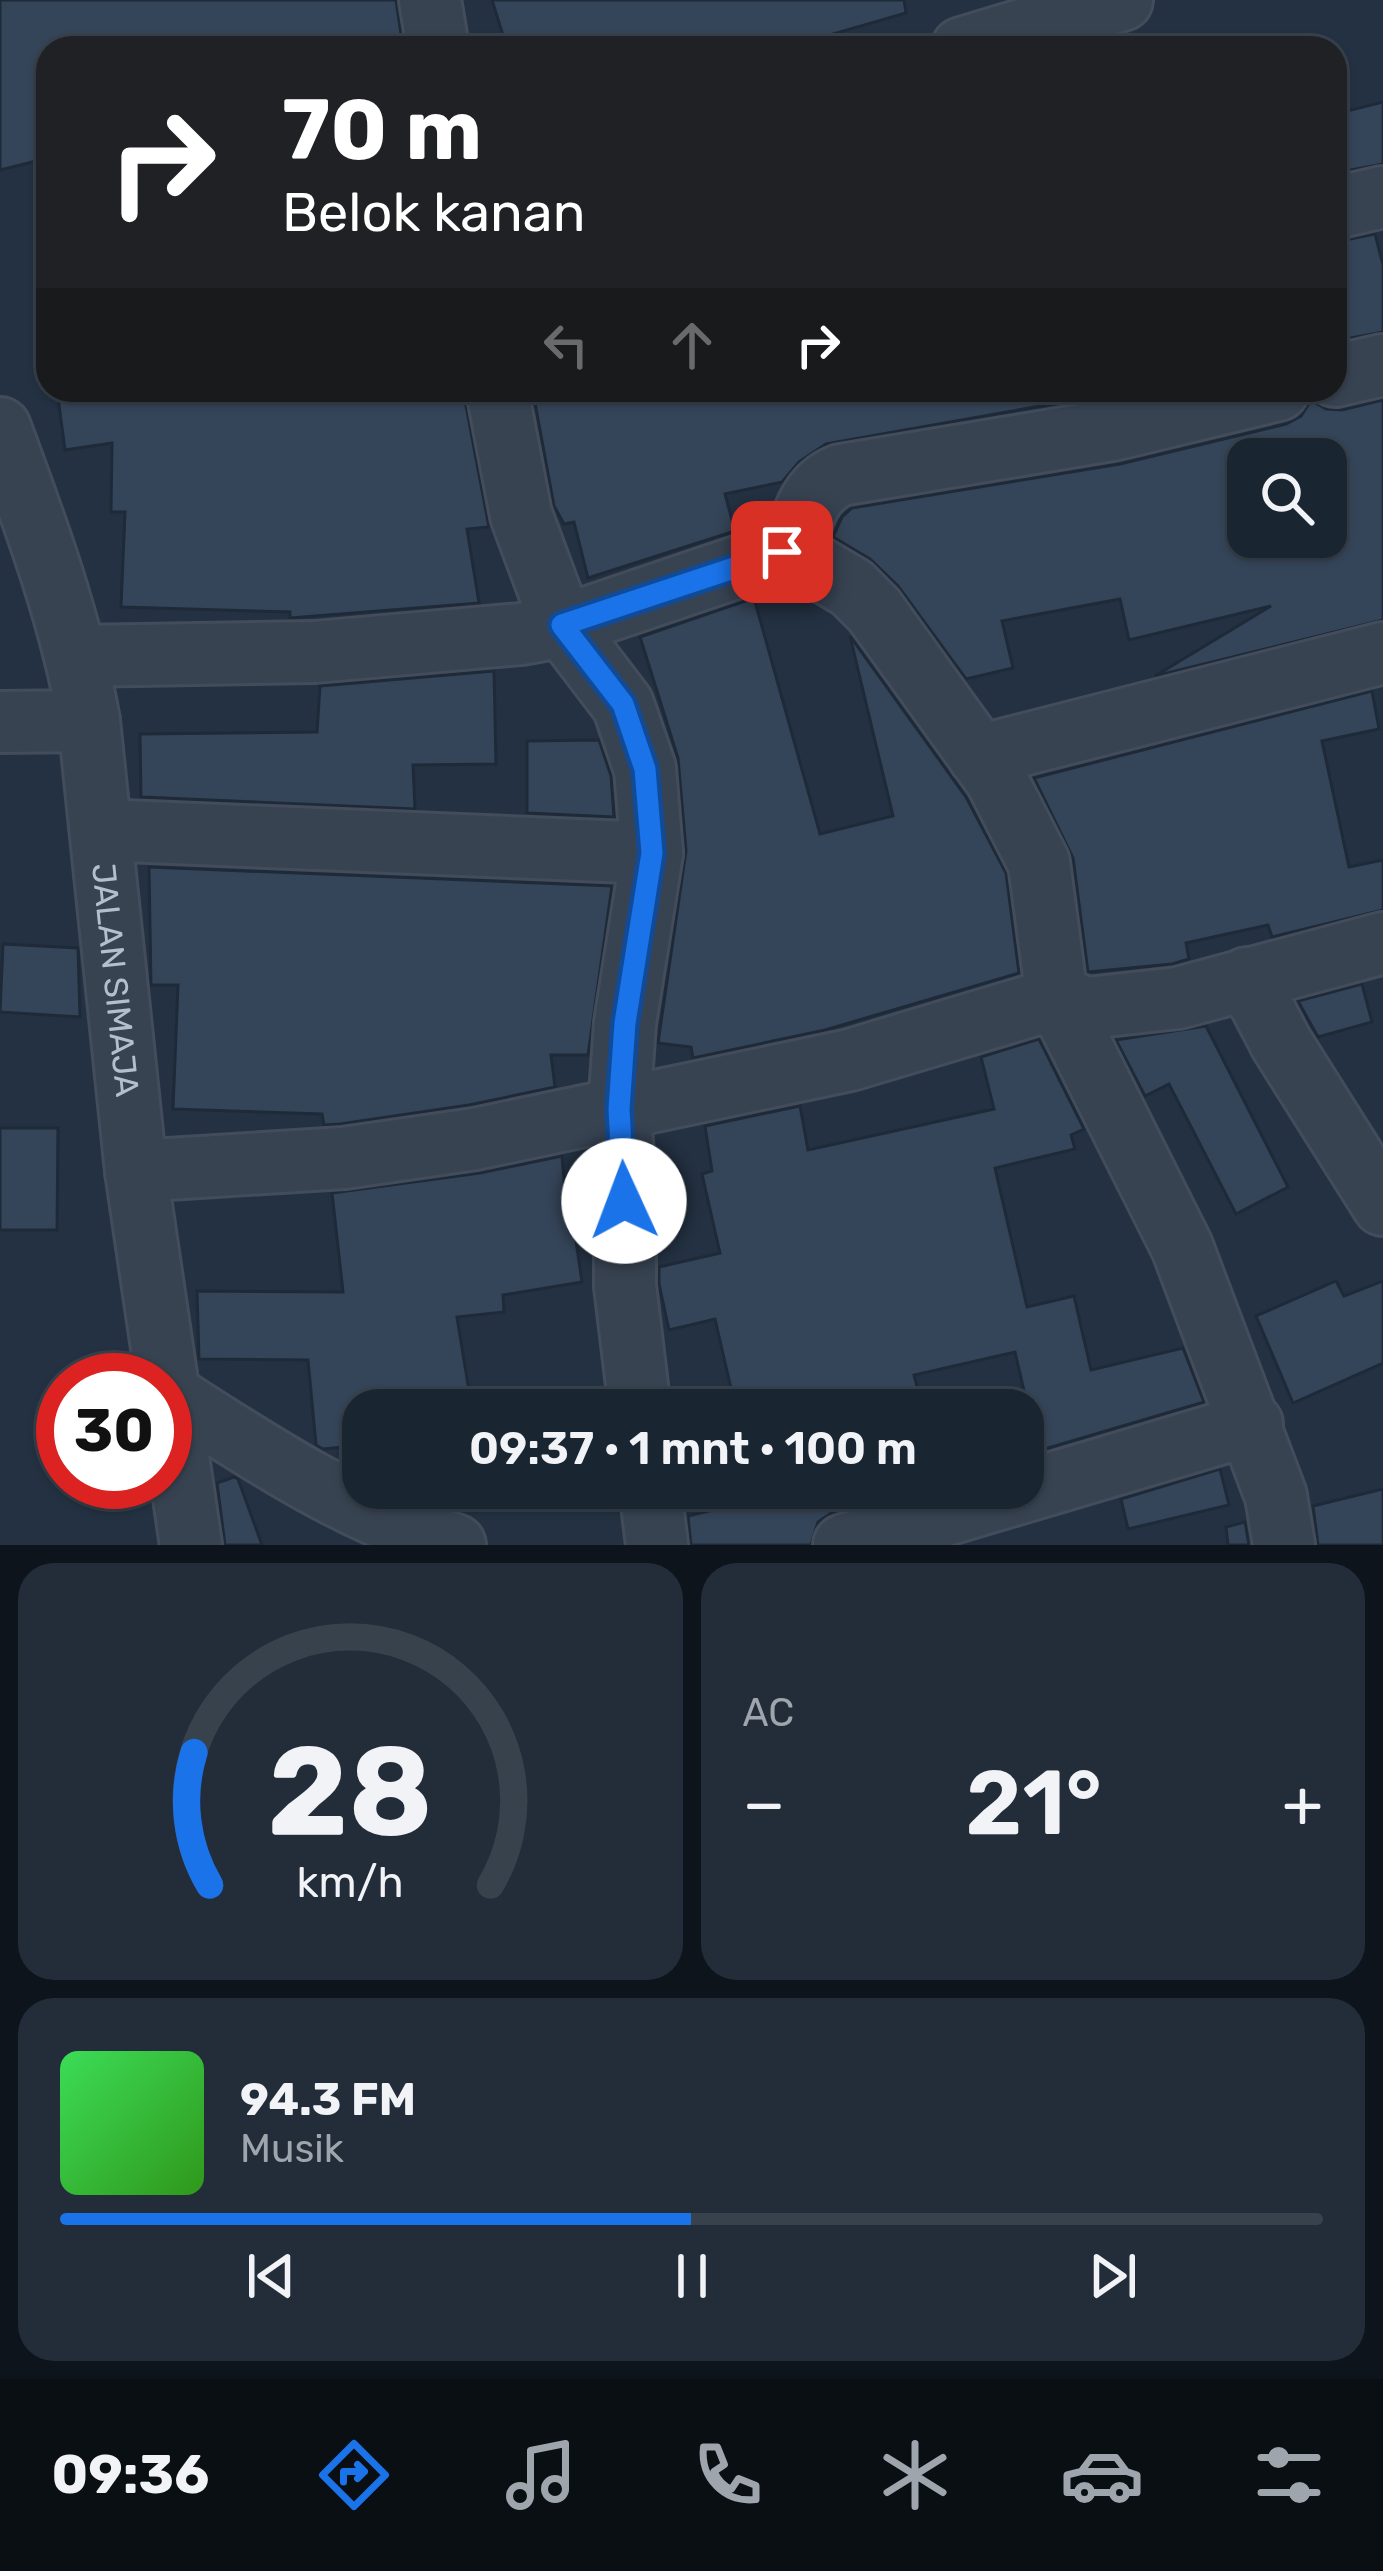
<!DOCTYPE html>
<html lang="id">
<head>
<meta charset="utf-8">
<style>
	body { margin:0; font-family:Rubik,sans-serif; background:#232d3a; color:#f1f3f6; height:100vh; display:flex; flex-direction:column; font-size:45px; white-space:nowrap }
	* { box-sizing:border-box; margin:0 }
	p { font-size:39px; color:#9fa5ac }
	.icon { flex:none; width:66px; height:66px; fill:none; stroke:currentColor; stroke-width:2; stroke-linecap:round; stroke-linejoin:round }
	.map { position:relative; height:1545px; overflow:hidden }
	.drawer { display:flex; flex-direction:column; gap:18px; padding:18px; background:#0e141c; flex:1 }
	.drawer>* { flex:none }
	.banner { position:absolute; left:36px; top:36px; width:1311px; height:366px; border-radius:36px; box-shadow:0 3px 9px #0004,0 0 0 3px #38424d; background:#202124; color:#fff; overflow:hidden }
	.fabs { position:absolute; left:1227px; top:438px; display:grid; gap:24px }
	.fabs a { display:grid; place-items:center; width:120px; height:120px; border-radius:24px; background:#1a2532; box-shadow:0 3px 9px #0004,0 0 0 3px #38424d; font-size:60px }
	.speed { position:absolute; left:36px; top:1353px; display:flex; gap:24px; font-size:60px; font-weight:700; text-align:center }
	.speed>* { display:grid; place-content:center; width:156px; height:156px; border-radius:50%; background:#1a2532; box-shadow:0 3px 9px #0004,0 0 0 3px #38424d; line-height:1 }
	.speed .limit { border:18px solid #d22; background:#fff; color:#111 }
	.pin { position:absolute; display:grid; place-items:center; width:102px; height:102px; color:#fff; margin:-51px; border-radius:24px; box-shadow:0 6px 18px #0006 }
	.me { position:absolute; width:132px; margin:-66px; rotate:358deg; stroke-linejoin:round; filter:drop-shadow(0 0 9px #0008) }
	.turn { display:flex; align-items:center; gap:42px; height:252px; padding:0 48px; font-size:54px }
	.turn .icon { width:156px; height:156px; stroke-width:2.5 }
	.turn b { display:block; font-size:84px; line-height:102px }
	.lanes { display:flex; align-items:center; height:114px; padding:0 48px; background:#0003; justify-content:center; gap:60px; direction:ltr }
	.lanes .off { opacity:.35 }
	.big { font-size:90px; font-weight:600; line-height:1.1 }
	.drawer .widget { flex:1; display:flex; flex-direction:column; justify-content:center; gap:18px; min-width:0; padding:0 42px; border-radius:36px; background:#232d3a }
	.drawer .dial { align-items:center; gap:0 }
	.dial svg { height:312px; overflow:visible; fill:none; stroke:#38424d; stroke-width:7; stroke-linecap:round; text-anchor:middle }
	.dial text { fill:#f1f3f6; stroke:none }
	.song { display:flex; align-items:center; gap:36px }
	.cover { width:144px; height:144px; border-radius:18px; background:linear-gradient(135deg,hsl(130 70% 55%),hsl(110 70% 35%)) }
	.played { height:12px; border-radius:6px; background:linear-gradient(90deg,#1a73e8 50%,#38424d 50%) }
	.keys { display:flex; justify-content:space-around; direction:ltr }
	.heat { display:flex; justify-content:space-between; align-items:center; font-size:66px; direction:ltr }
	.drawer .tiles { flex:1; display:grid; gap:18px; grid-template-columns:1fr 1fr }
	.widget:last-child { grid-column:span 2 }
	.trip { position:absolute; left:342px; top:1389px; width:702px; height:120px; border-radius:36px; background:#1a2532; box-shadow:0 3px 9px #0004,0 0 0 3px #38424d; font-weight:600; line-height:120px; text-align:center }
	.tabs { display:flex; height:192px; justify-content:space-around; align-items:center; background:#0a0f14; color:#9fa5ac }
	.tabs .icon { width:84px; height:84px }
	.tabs .selected { color:#1a73e8 }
	.tabs b { font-size:54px; color:#f1f3f6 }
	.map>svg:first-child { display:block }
	.building { fill:#354559; stroke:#1f2a39; stroke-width:3; fill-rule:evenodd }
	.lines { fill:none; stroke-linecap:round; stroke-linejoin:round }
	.minor-casing { stroke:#424c5b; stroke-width:66 }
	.minor { stroke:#384352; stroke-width:60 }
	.route-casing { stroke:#114b97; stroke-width:30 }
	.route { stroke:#1a73e8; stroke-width:21 }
	.labels { text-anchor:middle; stroke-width:12; stroke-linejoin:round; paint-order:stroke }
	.street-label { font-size:33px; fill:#b5becc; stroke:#1d2837 }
</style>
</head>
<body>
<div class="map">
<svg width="1383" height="1545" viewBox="0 0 1383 1545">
	<rect width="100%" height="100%" fill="#233142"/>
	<g class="building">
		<path d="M 0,0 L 396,0 L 403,48 L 48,48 L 48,158 L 0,170 Z"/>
		<path d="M 492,0 L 904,0 L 906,13 L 819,38 L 821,48 L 507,48 Z"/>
		<path d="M 1383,102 L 1383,164 L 1335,173 L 1335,114 Z"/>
		<path d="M 1375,234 L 1383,265 L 1383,332 L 1335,341 L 1335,242 Z"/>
		<path d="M 57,390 L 463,390 L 489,527 L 467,529 L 479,603 L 290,618 L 290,612 L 121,607 L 125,512 L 111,512 L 112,443 L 65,450 Z"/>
		<path d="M 544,390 L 666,390 L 668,403 L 726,390 L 1131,390 L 826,444 L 799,462 L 782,482 L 725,494 L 735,531 L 588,578 L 574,522 L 564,524 L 554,506 L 533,392 Z"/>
		<path d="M 1311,400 L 1326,409 L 1342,410 L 1383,400 L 1383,620 L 1155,676 L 1271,606 L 1129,640 L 1120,599 L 1002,621 L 1013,668 L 966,679 L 898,586 L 870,559 L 833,537 L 842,517 L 852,508 L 1120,464 L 1286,424 L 1301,416 ZM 1248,459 L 1326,459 L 1326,537 L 1248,537 Z"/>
		<path d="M 754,598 L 820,834 L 893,816 L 850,636 L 966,797 L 1006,873 L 1019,973 L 825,1030 L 693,1058 L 691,1047 L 658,1043 L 686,851 L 678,758 L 640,637 Z"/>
		<path d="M 494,671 L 496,764 L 413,765 L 415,809 L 141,797 L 140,734 L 317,732 L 320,686 Z"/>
		<path d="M 1372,691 L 1379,729 L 1322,741 L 1349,867 L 1383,860 L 1383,910 L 1272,937 L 1268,925 L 1186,943 L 1189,959 L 1172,964 L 1088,972 L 1073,858 L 1034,778 Z"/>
		<path d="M 599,740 L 611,776 L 614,817 L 527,813 L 527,741 Z"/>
		<path d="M 149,867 L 612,886 L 588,1055 L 551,1055 L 555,1087 L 469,1105 L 340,1124 L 324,1125 L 322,1114 L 173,1109 L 178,985 L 151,985 Z"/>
		<path d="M 3,944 L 78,948 L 80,1017 L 0,1012 Z"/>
		<path d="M 1362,984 L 1372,1022 L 1318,1037 L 1298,1001 Z"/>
		<path d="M 1206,1026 L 1288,1187 L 1236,1214 L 1169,1084 L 1145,1096 L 1116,1040 Z"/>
		<path d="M 1039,1039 L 1084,1129 L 1071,1135 L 1075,1149 L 995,1168 L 1027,1307 L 1074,1296 L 1091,1370 L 1183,1348 L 1204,1402 L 1038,1451 L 1015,1352 L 914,1375 L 918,1390 L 835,1410 L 736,1410 L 715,1319 L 669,1330 L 659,1284 L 659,1267 L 720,1253 L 702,1174 L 712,1171 L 705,1126 L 800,1106 L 808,1150 L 994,1109 L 981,1057 Z"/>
		<path d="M 0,1128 L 58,1128 L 57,1230 L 0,1230 Z"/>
		<path d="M 562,1156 L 567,1214 L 572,1213 L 582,1282 L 503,1295 L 504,1312 L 457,1317 L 469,1391 L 363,1410 L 363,1445 L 323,1449 L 316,1445 L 308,1360 L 199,1359 L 197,1291 L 343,1292 L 332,1193 L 480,1173 Z"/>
		<path d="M 1336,1281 L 1344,1296 L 1383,1281 L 1383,1363 L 1293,1403 L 1256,1316 Z"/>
		<path d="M 1220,1469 L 1229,1505 L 1128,1529 L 1121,1499 Z"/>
		<path d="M 234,1477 L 238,1479 L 262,1545 L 225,1545 L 217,1483 Z"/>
		<path d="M 765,1488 L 915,1488 L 833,1512 L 818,1522 L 811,1545 L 691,1545 L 688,1516 L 767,1497 Z"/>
		<path d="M 1383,1489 L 1383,1545 L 1318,1545 L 1313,1506 Z"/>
		<path d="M 1245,1522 L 1249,1545 L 1228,1545 L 1226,1527 Z"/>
	</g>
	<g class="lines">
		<defs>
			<g id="minor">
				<path d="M 430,0 L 438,48"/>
				<path d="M 962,48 L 1122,0"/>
				<path d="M 1335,208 L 1383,197"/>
				<path d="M 1335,376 L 1383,365"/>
				<path d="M 497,390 L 521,515 L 562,625 L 623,705 L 645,769 L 652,853 L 625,1023 L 619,1109 L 625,1175 L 625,1286 L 640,1410"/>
				<path id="s1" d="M 0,428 C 36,525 71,619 89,721 L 136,1171 L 191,1545"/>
				<path d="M 793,553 C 801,522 807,488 841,475 L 1112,430 L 1278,390"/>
				<path d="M 78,656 L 315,652 L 521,634 L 560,627 L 782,552 L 793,553 L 852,588 L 874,610 L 996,779 L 1039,863 L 1057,998 L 1182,1247 L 1276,1496 L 1284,1545"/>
				<path d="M 0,722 L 89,721"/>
				<path d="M 979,756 L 1383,653"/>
				<path d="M 101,830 L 652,853"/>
				<path d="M 1247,978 L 1281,1043 L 1383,1205"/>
				<path d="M 136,1171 L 344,1158 L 475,1139 L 850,1060 L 1057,998 L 1088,1008 L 1178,998 L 1383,943"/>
				<path d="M 167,1393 C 260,1453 349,1512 455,1545"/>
				<path d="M 650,1488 L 657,1545"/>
				<path d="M 844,1545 L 1252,1424"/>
			</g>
		</defs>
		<use href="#minor" class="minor-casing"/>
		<use href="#minor" class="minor"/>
	</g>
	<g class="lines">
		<defs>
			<path id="route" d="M 624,1201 L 619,1109 L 625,1023 L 652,853 L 645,769 L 623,704 L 562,625 L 782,552"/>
		</defs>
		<use href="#route" class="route-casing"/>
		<use href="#route" class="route"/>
	</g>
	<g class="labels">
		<g class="street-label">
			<text dy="12" stroke="none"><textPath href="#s1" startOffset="567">JALAN SIMAJA</textPath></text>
		</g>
	</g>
</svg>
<div class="fabs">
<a><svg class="icon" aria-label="search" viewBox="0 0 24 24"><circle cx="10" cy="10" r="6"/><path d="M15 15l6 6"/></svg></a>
</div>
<div class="speed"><div class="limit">30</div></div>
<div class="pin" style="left:782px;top:552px;background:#d93025"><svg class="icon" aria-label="arrive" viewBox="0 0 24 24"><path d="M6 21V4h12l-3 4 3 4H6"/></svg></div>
<svg class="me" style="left:624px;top:1201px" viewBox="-20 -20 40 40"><circle r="19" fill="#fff"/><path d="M0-13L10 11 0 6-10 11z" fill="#1a73e8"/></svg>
<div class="trip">09:37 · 1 mnt · 100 m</div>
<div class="banner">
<div class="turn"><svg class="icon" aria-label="right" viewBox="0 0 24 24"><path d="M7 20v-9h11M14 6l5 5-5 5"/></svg><div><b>70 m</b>Belok kanan</div></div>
<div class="lanes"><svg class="icon off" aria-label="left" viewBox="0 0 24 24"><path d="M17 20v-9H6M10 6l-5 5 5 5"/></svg><svg class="icon off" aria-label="ahead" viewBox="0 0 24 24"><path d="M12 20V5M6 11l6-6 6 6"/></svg><svg class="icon" aria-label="right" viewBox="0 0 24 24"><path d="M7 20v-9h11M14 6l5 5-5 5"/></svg></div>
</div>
</div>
<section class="drawer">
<div class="tiles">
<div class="widget dial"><svg viewBox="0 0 100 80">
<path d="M14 69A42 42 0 1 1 86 69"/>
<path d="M14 69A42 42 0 0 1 10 35" stroke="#1a73e8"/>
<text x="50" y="56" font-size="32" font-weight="700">28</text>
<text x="50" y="72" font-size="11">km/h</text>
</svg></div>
<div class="widget"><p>AC</p>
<div class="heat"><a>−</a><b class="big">21°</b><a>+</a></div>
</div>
<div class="widget">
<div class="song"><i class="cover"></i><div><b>94.3 FM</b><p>Musik</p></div></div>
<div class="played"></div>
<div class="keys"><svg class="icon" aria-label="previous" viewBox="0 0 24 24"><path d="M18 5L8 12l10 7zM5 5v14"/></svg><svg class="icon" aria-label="pause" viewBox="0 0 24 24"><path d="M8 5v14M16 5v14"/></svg><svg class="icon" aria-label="next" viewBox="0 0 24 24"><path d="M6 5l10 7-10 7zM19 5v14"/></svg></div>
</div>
</div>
</section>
<nav class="tabs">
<b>09:36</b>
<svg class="icon selected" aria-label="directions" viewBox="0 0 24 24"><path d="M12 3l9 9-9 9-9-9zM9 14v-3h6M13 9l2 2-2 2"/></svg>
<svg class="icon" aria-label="music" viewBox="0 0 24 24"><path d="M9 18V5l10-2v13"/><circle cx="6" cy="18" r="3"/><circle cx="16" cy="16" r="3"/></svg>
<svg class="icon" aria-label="phone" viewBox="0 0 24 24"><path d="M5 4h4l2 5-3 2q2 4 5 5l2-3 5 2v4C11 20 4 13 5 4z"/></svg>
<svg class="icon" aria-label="climate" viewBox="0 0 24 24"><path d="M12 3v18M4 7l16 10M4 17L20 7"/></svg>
<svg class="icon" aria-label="car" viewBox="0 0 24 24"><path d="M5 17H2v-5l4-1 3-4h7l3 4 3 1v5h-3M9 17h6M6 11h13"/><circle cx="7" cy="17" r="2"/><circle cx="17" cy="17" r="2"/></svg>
<svg class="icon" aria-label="filters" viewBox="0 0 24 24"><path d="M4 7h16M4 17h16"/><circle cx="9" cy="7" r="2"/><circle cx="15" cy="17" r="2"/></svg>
</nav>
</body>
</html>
